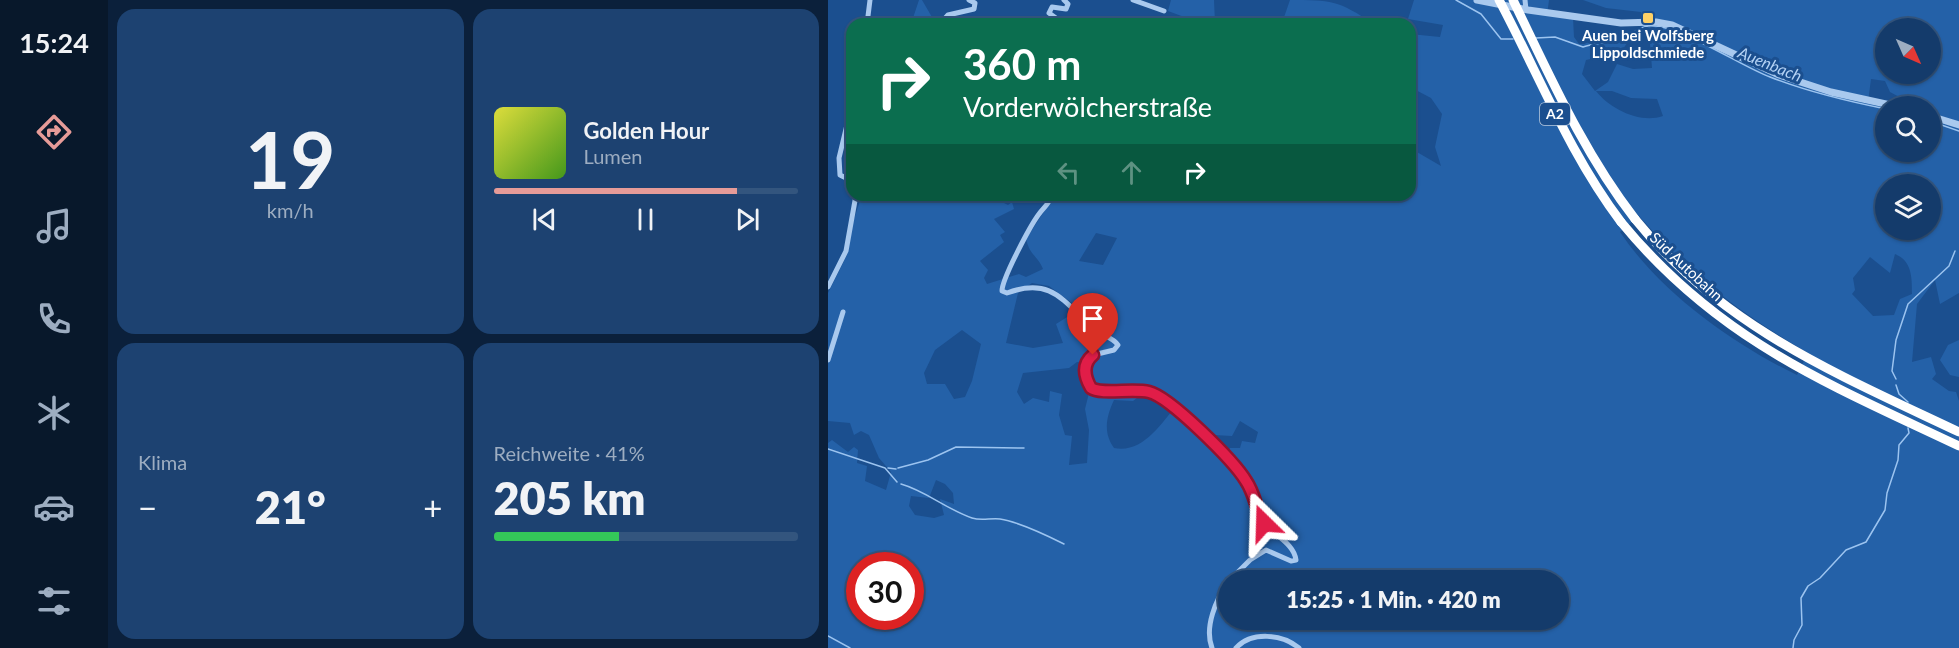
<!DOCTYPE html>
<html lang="de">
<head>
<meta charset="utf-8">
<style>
	body { margin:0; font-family:Lato,sans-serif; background:#1d4271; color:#f1f3f6; height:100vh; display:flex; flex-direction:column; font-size:22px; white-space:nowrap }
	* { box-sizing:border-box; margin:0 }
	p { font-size:20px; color:#9dadc1 }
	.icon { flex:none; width:33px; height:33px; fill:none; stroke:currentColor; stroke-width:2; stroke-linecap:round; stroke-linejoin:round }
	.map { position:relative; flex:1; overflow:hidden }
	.drawer { display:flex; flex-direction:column; gap:9px; padding:9px; background:#0b203b; width:720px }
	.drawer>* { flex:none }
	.banner { position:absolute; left:18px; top:18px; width:570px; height:183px; border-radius:18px; box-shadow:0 2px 4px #0004,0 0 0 2px #33557e; background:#0b6e4f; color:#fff; overflow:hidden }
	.needle { width:39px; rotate:135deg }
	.buttons { position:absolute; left:1047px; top:18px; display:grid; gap:12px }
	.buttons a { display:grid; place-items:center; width:66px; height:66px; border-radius:50%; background:#143b6b; box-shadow:0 2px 4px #0004,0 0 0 2px #33557e; font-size:30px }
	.speed { position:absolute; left:18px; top:552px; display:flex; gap:12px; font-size:30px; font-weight:700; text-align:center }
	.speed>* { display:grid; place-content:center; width:78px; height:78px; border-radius:50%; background:#143b6b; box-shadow:0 2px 4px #0004,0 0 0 2px #33557e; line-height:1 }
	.speed .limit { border:9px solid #d22; background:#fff; color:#111 }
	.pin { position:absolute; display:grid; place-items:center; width:51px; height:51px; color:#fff; margin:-62px -26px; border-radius:50% 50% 50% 0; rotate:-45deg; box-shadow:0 0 6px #0007 }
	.pin .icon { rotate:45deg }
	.me { position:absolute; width:66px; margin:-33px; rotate:338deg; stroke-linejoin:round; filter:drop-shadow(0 0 4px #0008) }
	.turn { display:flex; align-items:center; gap:21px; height:126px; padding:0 18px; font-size:27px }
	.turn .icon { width:78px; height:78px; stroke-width:2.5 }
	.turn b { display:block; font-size:42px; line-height:51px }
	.lanes { display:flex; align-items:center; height:57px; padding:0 18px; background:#0003; justify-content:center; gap:30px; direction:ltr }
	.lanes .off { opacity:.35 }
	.big { font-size:45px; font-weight:800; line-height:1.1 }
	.drawer .card { flex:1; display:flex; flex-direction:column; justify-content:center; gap:9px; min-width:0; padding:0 21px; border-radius:18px; background:#1d4271 }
	.drawer .dial { align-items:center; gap:0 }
	.dial b { font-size:78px; line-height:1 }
	.song { display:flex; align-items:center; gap:18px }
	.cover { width:72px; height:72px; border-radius:9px; background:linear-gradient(135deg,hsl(60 70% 55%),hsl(100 70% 35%)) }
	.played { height:6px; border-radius:3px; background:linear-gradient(90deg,#e69b98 80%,#33557e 80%) }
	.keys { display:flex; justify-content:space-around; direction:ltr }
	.heat { display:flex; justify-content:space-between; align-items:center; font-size:33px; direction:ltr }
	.charge { height:9px; border-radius:4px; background:linear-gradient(90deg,#34c759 41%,#33557e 0) }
	.drawer .tiles { flex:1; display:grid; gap:9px; grid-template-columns:repeat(2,1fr) }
	.trip { position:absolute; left:390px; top:570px; width:351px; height:60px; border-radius:30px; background:#143b6b; box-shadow:0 2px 4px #0004,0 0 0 2px #33557e; font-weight:800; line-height:60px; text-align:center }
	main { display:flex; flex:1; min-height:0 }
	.menu { display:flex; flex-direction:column; width:108px; justify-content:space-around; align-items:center; background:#08182b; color:#9dadc1 }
	.menu .icon { width:42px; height:42px }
	.menu .on { color:#e69b98 }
	.menu b { font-size:27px; color:#f1f3f6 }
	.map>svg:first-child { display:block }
	.green { fill:#2461a8; fill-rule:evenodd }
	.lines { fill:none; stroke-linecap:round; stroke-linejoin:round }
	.stream { stroke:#9cc4f0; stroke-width:1.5 }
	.minor { stroke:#a9c9ee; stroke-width:5 }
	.tertiary { stroke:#a9c9ee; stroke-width:7 }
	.motorway { stroke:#fff; stroke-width:9 }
	.motorway-bridge { stroke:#fff; stroke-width:9 }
	.route-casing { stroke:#92132f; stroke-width:15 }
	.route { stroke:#e11d48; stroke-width:10 }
	.poi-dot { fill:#ffd166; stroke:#1b4f8f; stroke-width:2 }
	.labels { text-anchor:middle; stroke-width:6; stroke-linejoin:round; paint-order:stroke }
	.shield { fill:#1b4f8f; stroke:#bbcadd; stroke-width:1.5 }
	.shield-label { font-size:14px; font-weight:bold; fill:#fff }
	.poi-label { font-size:15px; font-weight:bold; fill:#fff; stroke:#1b4f8f }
	.street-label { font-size:15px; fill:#fff; stroke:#1b4f8f }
	.water-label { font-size:16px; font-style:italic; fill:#b5d3f5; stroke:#1b4f8f }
</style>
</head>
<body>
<main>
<nav class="menu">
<b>15:24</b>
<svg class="icon on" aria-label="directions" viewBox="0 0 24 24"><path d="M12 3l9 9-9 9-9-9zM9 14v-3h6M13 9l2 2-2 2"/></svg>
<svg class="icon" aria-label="music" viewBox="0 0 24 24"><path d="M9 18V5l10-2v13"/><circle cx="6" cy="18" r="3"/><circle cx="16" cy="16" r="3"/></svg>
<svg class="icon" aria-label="phone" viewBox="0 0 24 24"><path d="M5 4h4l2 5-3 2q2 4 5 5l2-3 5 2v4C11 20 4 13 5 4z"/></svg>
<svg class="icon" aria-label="climate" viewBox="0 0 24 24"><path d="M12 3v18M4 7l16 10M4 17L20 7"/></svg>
<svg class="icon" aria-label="car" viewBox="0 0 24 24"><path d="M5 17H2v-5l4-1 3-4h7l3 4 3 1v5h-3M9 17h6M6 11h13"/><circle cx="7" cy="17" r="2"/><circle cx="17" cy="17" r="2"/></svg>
<svg class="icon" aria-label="filters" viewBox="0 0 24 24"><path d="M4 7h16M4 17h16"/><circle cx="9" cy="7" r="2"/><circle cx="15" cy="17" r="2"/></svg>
</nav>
<section class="drawer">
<div class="tiles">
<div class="card dial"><b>19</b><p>km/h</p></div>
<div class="card">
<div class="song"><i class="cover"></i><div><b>Golden Hour</b><p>Lumen</p></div></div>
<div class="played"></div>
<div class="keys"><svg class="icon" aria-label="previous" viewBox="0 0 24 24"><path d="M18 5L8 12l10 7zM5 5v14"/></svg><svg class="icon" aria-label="pause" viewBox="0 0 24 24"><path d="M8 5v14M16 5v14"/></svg><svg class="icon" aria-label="next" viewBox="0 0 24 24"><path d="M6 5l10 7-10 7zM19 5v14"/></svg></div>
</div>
<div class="card"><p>Klima</p>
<div class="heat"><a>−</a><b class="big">21°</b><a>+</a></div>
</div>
<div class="card"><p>Reichweite · 41%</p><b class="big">205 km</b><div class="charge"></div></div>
</div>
</section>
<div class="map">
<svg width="1131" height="648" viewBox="0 0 1131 648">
	<rect width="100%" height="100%" fill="#1b4f8f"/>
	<g class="green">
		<path d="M 91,0 L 94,0 L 108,24 L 83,24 Z"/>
		<path d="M 343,0 L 386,0 L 387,23 L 367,21 L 340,11 Z"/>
		<path d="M 462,0 C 502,0 511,0 545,24 L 428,24 L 454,23 Z"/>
		<path d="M 586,0 L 721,0 L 719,15 L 745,18 L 746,37 L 751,44 L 796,37 L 795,41 L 799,43 L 793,52 L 758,60 L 754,74 L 767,91 L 780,82 L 789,64 L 805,69 L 824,68 L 821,31 L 814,32 L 813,12 L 778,8 L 755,0 L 1131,0 L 1131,293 L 1112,304 L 1107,280 L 1089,304 L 1084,362 L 1103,357 L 1108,374 L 1104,379 L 1121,391 L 1128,392 L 1131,401 L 1131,648 L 0,648 L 0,443 L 4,440 L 20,452 L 26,447 L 30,450 L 29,463 L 39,466 L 37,481 L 58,490 L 63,472 L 51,458 L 41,435 L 33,431 L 26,435 L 22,423 L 0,421 L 0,293 L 19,255 L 25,222 L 34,195 L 165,195 L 166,198 L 180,205 L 184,202 L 186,209 L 166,219 L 177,232 L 172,235 L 176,242 L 152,261 L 160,270 L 156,278 L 159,284 L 191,274 L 198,277 L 215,269 C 210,256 202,256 198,239 L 227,195 L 582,195 L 582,148 L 613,166 L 607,147 L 614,114 L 603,98 L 582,87 L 582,34 L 612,37 L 615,25 L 580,19 ZM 1058,28 L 1102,28 L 1102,74 L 1058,74 ZM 1043,79 L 1057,81 L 1062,92 L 1077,100 L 1074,106 L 1102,106 L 1102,152 L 1058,152 L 1057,107 L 1040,102 ZM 768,91 L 784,91 L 803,98 L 829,99 L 835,116 C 812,124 782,109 768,91 ZM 1058,184 L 1102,184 L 1102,230 L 1058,230 ZM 811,216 C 865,277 910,312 980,353 L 969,375 C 905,344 833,293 792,232 ZM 268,233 L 289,238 L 275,265 L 251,261 ZM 1067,254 C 1084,261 1084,277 1084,294 L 1072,299 L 1066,315 L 1045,316 L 1024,294 L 1027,290 L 1025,278 L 1042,257 L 1062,273 ZM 204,283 L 221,286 L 252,309 L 228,324 L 235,343 L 205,348 L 178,343 L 190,293 ZM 134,330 L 153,344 L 144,381 L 137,397 L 126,399 L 117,384 L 99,384 L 96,373 L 107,350 ZM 263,361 L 259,368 L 263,385 L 257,409 L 261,430 L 259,463 L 241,465 L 244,436 L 237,435 L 231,415 L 234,394 L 222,391 L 221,402 L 205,398 L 196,404 L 189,392 L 195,373 L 241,368 L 249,362 ZM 321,389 L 337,396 L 348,406 C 333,424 314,454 286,448 C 275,433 278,417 286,400 L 305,401 ZM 412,421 L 430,432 L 427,443 L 414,441 L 412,448 L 402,448 L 399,452 L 386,435 L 404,436 ZM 108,480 L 117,484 L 125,493 L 126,504 L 112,499 L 116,515 L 106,518 L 87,515 L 81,506 L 83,496 L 101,498 ZM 32,566 L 82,566 L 82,616 L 32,616 ZM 400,580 L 730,580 L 730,620 L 400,620 Z"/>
		<path d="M 1131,340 L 1131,377 L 1122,375 L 1112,360 L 1120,345 Z"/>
	</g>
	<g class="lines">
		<g class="stream">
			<path d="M 628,0 L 653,14 L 673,39 L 685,39"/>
			<path d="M 708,38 L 727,37 L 755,47 C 767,43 779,43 790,39 C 800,36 810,28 820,26 C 849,23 912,66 942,77 C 980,92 1018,101 1058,109"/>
			<path d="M 1102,121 L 1131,131"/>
			<path d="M 1068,379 L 1064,371 L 1068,340 L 1080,304 L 1121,266 L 1127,251"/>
			<path d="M 1068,385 L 1071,394 L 1080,402"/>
			<path d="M 0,449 L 57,468 L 69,482"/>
			<path d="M 60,468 L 68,469"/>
			<path d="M 70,468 L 100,460 L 128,447 L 196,448"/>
			<path d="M 73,484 C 98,491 118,509 144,518 C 153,521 162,518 172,519 C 191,522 218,535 236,544"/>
			<path d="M 0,636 L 22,648"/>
			<path d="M 965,648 L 966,640 L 974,625 L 973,598 L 980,586 L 992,578 L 1018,550 L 1038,542 L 1057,510 L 1059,493 L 1070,460 L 1071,445 L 1081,433 L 1080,428"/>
		</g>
		<g class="minor">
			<path d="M 236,0 L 240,4 L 238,9 L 224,7 L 221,13 L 236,24"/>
			<path d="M 305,0 L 336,11"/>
			<path d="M 697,0 L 698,10"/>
			<path d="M 39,24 L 42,0"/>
			<path d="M 112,24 L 120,15 L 146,9 L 147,3 L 141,0"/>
			<path d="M 24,104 L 11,158 L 12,175 L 24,181"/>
			<path d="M 224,195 C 222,203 216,207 211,214 C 202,226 174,279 174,291 L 179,293 C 225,276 236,303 267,330 C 274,336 285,337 290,345 L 286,350 L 265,355 L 258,363 L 258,379 L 263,388 C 273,396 307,386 325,393 C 347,402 409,463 421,484 C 427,496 428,511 436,522 C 445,535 466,543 468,560 L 463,561 L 438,550 L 422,560 L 402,580"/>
			<path d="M 0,287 L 18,251 L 28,195"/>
			<path d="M 0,360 L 15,312"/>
			<path d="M 384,648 C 376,627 388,600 400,582"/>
			<path d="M 408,648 C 424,631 454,634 471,648"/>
		</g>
		<g class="tertiary">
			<path d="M 649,0 L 700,10 L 793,23 L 828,22 L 844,25 L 951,75 L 1003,92 L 1067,106"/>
			<path d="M 1102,116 L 1131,125"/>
		</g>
		<g class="motorway">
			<path d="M 807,219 C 894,327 1009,374 1131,432"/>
			<path d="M 793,222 C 890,340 998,383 1131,446"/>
		</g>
		<g class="motorway-bridge">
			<path d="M 671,0 C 711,75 741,153 793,222"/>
			<path d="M 685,0 C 722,76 755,152 807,219"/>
		</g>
	</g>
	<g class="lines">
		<defs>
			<path id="route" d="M 265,355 C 254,364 256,376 263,388 C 273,395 305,388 321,392 C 342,397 406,461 418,481 C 427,494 428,510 436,523"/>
		</defs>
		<use href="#route" class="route-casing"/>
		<use href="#route" class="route"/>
	</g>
	<rect class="poi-dot" x="814" y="12" width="12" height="12" rx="3"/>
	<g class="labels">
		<rect class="shield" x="712" y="103" width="30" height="22" rx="4.5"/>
		<g class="shield-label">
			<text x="727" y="119">A2</text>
		</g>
		<g class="poi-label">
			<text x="820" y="41">Auen bei Wolfsberg<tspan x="820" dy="17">Lippoldschmiede</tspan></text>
		</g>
		<g class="street-label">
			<text transform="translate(858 267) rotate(43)" y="5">Süd Autobahn</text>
		</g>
		<g class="water-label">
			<text transform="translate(942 64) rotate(22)" y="6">Auenbach</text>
		</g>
	</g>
</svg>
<div class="buttons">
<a><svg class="needle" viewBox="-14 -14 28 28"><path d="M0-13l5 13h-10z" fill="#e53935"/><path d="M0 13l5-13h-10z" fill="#9dadc1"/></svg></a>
<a><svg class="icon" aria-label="search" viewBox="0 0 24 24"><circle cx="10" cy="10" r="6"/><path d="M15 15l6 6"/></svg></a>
<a><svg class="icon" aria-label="layers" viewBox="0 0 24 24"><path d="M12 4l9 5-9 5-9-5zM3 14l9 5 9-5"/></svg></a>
</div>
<div class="speed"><div class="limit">30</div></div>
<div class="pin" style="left:265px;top:355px;background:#d93025"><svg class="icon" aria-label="arrive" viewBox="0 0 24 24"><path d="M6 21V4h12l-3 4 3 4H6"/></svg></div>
<svg class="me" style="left:436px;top:523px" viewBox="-20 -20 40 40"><path d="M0-17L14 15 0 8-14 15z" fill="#e11d48" stroke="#fff" stroke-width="4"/></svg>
<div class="trip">15:25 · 1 Min. · 420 m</div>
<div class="banner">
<div class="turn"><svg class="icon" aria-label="right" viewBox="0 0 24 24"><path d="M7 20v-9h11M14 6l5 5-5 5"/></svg><div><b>360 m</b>Vorderwölcherstraße</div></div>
<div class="lanes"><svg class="icon off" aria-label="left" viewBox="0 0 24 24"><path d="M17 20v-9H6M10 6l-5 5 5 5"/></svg><svg class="icon off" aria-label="ahead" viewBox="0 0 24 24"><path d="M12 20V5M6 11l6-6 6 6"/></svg><svg class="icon" aria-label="right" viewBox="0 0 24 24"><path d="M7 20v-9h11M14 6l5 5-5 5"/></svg></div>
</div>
</div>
</main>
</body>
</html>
